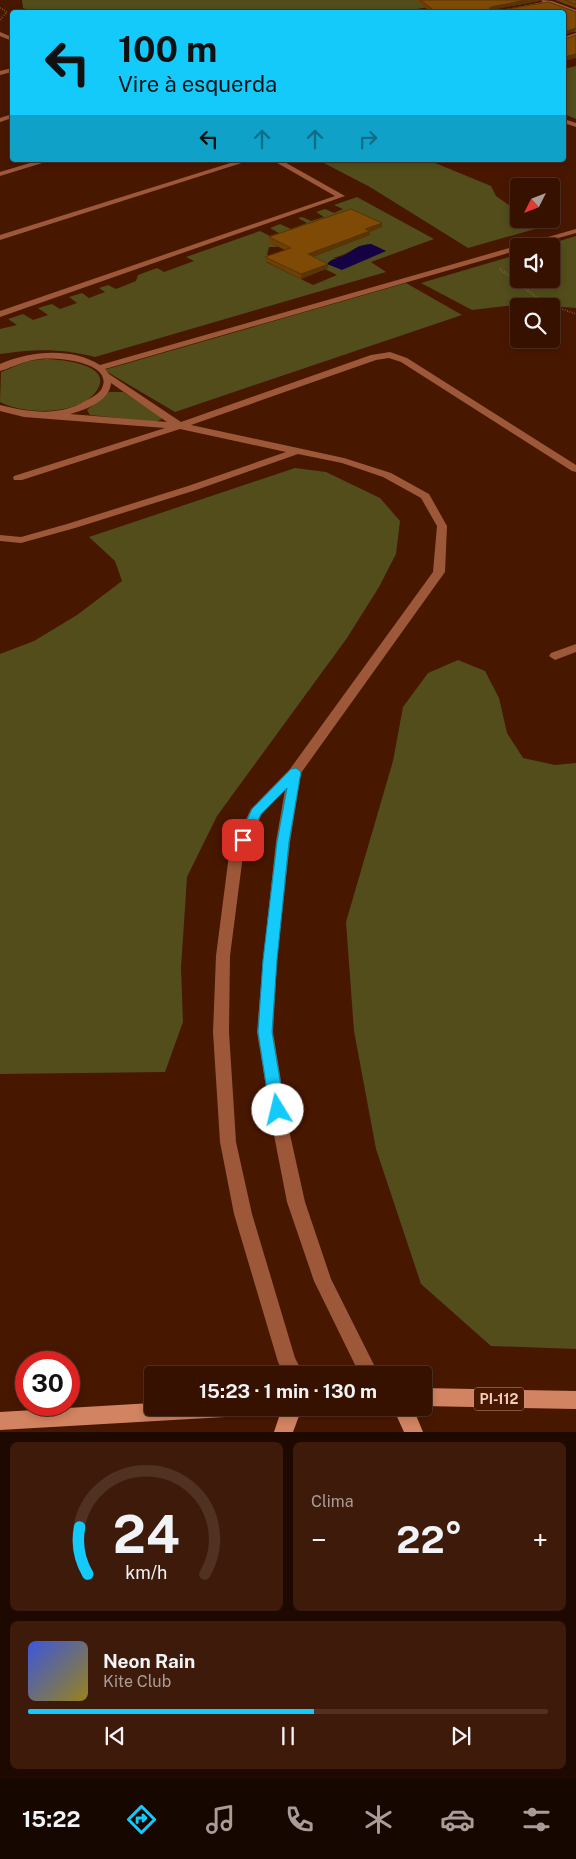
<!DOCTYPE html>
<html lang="pt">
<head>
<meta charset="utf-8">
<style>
	body { margin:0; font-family:"Public Sans",sans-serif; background:#3d1a0a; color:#f1f3f6; height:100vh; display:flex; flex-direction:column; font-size:19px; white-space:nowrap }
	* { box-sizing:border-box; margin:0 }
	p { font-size:16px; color:#aa9d99 }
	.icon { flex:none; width:28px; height:28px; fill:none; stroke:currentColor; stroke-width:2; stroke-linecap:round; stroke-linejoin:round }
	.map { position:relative; height:1432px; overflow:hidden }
	.sheet { display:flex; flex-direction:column; gap:10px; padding:10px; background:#1e0900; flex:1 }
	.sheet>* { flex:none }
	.top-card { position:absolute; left:10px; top:10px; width:556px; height:152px; border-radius:5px; box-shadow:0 2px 8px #0003,0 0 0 1px #503122; background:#13cafb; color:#111; overflow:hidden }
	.needle { width:32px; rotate:228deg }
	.buttons { position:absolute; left:510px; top:178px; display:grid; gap:10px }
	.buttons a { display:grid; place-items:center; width:50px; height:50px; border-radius:5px; background:#361100; box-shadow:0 2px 8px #0003,0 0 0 1px #503122; font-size:25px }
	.speed { position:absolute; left:15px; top:1351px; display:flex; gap:10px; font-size:25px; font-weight:700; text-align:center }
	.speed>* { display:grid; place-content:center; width:65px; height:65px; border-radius:50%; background:#361100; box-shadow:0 2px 8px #0003,0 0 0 1px #503122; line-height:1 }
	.speed .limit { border:8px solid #d22; background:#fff; color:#111 }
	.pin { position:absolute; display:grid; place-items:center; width:42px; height:42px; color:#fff; margin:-21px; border-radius:10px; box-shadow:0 2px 8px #0006 }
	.me { position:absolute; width:55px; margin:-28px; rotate:351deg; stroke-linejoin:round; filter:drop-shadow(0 0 4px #0008) }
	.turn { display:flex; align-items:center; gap:18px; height:105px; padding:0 25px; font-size:22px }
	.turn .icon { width:65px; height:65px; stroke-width:2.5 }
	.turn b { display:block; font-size:35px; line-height:42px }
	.lanes { display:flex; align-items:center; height:48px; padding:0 25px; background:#0003; justify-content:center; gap:25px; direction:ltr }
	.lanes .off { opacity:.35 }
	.big { font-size:38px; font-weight:700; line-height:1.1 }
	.sheet .card { flex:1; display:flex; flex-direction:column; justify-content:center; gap:8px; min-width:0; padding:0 18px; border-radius:8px; background:#3d1a0a }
	.sheet .dial { align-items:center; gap:0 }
	.dial svg { height:130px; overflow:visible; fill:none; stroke:#503122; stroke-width:7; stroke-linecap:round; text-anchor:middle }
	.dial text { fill:#f1f3f6; stroke:none }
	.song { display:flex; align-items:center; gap:15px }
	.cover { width:60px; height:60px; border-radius:8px; background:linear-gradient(135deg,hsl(230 70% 55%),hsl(50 70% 35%)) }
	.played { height:5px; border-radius:2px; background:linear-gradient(90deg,#13cafb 55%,#503122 55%) }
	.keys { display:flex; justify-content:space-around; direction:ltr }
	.heat { display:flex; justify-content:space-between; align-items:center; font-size:28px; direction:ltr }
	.sheet .tiles { flex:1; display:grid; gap:10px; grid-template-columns:1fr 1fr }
	.card:last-child { grid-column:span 2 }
	.trip { position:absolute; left:144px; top:1366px; width:288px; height:50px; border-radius:5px; background:#361100; box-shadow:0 2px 8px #0003,0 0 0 1px #503122; font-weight:700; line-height:50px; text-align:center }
	.dock { display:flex; height:80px; justify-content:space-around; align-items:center; background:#160700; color:#aa9d99 }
	.dock .icon { width:35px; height:35px }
	.dock .on { color:#13cafb }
	.dock b { font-size:22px; color:#f1f3f6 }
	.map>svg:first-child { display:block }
	.green { fill:#524d1b; fill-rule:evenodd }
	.water { fill:#150245 }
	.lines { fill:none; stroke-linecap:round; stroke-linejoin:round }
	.path { stroke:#a37764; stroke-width:2; stroke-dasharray:0.5 2; stroke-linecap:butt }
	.minor { fill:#9d5839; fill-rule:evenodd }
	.primary { fill:#d28361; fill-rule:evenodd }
	.wall { fill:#6d4005 }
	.shaded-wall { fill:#593404 }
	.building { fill:#7f4a06; stroke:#593404 }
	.route { fill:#13cafb; stroke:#0c83a3 }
	.labels { text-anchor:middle; stroke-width:5; stroke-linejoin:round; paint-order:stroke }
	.shield { fill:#481700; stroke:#c09583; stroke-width:1 }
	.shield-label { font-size:14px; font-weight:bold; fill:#f3cbbb }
</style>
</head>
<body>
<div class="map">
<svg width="576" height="1432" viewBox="0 0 576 1432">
	<rect width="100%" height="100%" fill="#481700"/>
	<g class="green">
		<path d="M 22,0 L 475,0 L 397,12 L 33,12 L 23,8 Z"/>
		<path d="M 576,66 L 576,119 L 564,114 L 564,69 Z"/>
		<path d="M 318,160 L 428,160 L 491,186 L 496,196 L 519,212 L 519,219 L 533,219 L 549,225 L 468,248 L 370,187 Z"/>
		<path d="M 357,197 L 434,239 L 371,262 L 386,272 L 95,357 C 59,348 36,349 0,354 L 0,329 L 17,325 L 8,319 L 23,314 L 33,320 L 48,315 L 38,308 L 52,304 L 60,309 L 77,303 L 69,297 L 82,293 L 89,298 L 105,292 L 99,288 L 108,285 L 116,289 L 136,281 L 138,275 L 157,268 L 164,272 L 194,261 L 186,257 L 260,231 L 270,236 L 279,233 L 270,228 L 280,224 L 291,229 L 307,223 L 298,218 L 302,217 L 311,221 L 324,217 L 316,212 L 325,209 L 334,213 L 343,209 L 334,205 ZM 270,242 L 314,248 L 314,257 L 327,269 L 325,269 L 337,275 L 313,285 L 266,262 L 278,256 L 267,255 L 269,247 L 278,247 ZM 371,244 L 386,251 L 364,259 L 332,258 C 349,255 353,246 371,244 Z"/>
		<path d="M 576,236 L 576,308 L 522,304 L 472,310 L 421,283 L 519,254 L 519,279 L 551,279 L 551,246 L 543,246 Z"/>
		<path d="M 406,283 L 462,315 L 175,412 L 104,370 Z"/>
		<path d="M 45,359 C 59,359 114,364 97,390 C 80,416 24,415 0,402 L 1,372 L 28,361 Z"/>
		<path d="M 109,392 L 123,392 L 159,415 L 162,419 L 156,422 L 90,415 L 87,410 Z"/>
		<path d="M 295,468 L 326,472 L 380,498 L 400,521 L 396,554 L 379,587 L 347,638 L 217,816 L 187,877 L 181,968 L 183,1022 L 165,1072 L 0,1074 L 0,654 L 34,641 L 77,615 L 122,581 L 115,561 L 89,537 Z"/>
		<path d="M 458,660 L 485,671 L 499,698 L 507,733 L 523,758 L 555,765 L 576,763 L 576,1349 L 491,1346 L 421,1284 L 376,1149 L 354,1031 L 346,922 L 393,761 L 403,707 L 428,673 Z"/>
	</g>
	<path class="water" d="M 371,244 L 386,251 L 342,270 L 327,264 C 333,257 338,259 345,255 C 358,248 354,246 371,244 Z"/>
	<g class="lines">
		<g class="path">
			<path d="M 0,8 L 7,12 L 0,20"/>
			<path d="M 500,269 L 543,302 L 576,314"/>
		</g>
		<g class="minor">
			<path d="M 541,0 L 552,1 L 576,10 L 576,14 L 549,4 L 501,12 L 491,12 L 543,2 Z"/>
			<path d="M 0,32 L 12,37 L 12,41 L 0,36 Z"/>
			<path d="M 576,33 L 576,37 L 564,41 L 564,37 Z"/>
			<path d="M 12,68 L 12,72 L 0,75 L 0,71 Z"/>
			<path d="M 12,114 L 12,118 L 0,122 L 0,118 Z"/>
			<path d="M 564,119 L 576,123 L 576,127 L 564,123 Z"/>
			<path d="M 40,160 L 52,160 L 0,176 L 0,172 Z"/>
			<path d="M 240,160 L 251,160 L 0,240 L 0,235 Z"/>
			<path d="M 272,160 L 281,160 L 345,196 L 0,317 L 0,311 L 335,196 Z"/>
			<path d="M 576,229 L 576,233 L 530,246 L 519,246 L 519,250 L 105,369 L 109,374 L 181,422 L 371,355 L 390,352 L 407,358 L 576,465 L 576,472 L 572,471 L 401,362 L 389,358 L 376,360 L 191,425 L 344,458 L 391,473 L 429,494 L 447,526 L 445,572 L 301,773 L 290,842 L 277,960 L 273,1032 L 289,1130 L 305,1202 L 331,1279 L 379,1375 L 360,1375 L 314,1281 L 287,1202 L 273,1130 L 257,1032 L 263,960 L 276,842 L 285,790 L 262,814 L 243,855 L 230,956 L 229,1032 L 236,1142 L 252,1214 L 295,1358 L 304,1375 L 284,1375 L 278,1362 L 234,1214 L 220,1142 L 213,1032 L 216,956 L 229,855 L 251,809 L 290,769 L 433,572 L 437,526 L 421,498 L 383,477 L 342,463 L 298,454 L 196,490 L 75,528 L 21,543 L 0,541 L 0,535 L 21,537 L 67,524 L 188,486 L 286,452 L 180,429 L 22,480 L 14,480 L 13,478 L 14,476 L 165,428 L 24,417 L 0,411 L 0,405 C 28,412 59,417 85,401 C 91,398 97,395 101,390 C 117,362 55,357 40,359 C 25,360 14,367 0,371 L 0,364 C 30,351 71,347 100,365 ZM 111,383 L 167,422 L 70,414 C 85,410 110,401 111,383 Z"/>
			<path d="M 576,644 L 576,652 L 555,660 L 549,656 L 551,653 Z"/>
		</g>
		<g class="primary">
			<path d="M 422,1388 L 576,1391 L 576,1409 L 422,1406 Z"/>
			<path d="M 152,1403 L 152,1408 L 235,1408 L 232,1415 L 225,1417 L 0,1430 L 0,1412 Z"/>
			<path d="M 282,1408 L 302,1408 L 293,1432 L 274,1432 Z"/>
			<path d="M 393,1408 L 413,1408 L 423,1432 L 404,1432 Z"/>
		</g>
	</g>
	<g class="wall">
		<path d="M 416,0 L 540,0 L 539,1 L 495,9 L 502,10 L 576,12 L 576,32 L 428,10 Z"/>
		<path d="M 555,0 L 576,0 L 576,8 Z"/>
		<path d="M 382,227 L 370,232 L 370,235 L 313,257 L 328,264 L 328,268 L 301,279 L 265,261 L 265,257 L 285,250 L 269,242 L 269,237 Z"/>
	</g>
	<g class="shaded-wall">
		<path d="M 526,0 L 540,0 L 539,1 L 491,10 L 489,9 L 491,7 Z"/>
		<path d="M 576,28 L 575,31 L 564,35 L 564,32 Z"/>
		<path d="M 576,54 L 576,58 L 564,61 L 564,57 Z"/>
		<path d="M 382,223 L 382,227 L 370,232 L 370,235 L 308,259 L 308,254 L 365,229 Z"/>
		<path d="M 328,264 L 328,268 L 301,279 L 301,274 Z"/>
	</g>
	<g class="building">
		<path d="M 420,0 L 526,0 L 491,7 L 489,9 L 502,10 L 549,2 L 576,12 L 576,28 L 564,32 L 564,12 L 416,12 L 432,9 Z"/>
		<path d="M 564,0 L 576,0 L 576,4 Z"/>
		<path d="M 576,35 L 576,54 L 564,57 L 564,38 L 565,39 Z"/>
		<path d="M 351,209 L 382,223 L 365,229 L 370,231 L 308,254 L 328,264 L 301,274 L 265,257 L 291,248 L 269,237 Z"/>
	</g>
	<path class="route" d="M 296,768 L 301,772 L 289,842 L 277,960 L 272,1032 L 285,1110 L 283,1115 L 278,1116 L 273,1115 L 270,1110 L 258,1032 L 263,960 L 277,842 L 287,788 L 261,814 L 247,843 L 243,845 L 237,840 L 252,809 L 291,769 Z"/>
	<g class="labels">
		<rect class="shield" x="474" y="1387.5" width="50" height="23" rx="4"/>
		<g class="shield-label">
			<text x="499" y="1404">PI-112</text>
		</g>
	</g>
</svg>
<div class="buttons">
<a><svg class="needle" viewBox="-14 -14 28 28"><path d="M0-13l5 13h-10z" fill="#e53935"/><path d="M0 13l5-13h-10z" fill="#aa9d99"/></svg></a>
<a><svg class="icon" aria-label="sound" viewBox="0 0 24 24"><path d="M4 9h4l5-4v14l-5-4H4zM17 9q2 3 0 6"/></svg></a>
<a><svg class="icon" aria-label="search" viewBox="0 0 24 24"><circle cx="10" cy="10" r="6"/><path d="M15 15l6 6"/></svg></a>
</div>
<div class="speed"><div class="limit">30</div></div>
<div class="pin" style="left:243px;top:840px;background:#d93025"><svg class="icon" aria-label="arrive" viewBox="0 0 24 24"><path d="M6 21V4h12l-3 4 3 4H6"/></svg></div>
<svg class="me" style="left:278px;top:1110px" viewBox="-20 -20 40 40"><circle r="19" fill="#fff"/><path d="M0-13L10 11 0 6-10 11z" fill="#13cafb"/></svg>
<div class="trip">15:23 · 1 min · 130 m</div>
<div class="top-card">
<div class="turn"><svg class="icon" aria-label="left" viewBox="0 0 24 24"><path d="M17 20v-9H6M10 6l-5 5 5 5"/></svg><div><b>100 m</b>Vire à esquerda</div></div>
<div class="lanes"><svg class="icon" aria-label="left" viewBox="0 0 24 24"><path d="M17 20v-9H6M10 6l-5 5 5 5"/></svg><svg class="icon off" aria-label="ahead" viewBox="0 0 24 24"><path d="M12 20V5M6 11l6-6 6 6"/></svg><svg class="icon off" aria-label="ahead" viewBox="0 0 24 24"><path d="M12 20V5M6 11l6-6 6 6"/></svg><svg class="icon off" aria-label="right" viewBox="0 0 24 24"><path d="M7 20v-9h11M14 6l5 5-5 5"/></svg></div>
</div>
</div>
<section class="sheet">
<div class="tiles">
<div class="card dial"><svg viewBox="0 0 100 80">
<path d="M14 69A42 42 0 1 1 86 69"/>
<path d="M14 69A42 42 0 0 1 9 40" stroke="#13cafb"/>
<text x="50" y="56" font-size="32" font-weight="700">24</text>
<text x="50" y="72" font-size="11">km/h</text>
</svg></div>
<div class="card"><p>Clima</p>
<div class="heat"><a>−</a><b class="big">22°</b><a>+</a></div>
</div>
<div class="card">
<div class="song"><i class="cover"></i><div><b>Neon Rain</b><p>Kite Club</p></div></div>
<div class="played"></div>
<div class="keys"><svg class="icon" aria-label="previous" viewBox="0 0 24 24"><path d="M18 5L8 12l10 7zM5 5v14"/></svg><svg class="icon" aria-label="pause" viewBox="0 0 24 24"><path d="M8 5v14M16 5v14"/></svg><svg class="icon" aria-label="next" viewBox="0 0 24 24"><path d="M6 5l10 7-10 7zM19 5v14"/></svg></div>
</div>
</div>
</section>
<nav class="dock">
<b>15:22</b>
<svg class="icon on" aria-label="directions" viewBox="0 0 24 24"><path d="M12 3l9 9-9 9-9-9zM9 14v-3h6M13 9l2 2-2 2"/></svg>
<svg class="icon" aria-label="music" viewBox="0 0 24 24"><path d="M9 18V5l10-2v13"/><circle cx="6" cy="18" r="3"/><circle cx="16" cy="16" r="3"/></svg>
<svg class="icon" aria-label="phone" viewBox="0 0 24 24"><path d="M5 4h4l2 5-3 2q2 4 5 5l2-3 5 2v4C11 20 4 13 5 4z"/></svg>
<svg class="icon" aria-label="climate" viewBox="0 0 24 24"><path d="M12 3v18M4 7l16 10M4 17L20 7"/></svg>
<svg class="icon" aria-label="car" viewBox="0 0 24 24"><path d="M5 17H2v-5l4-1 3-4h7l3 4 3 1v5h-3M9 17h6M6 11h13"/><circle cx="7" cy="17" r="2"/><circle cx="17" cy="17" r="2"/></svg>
<svg class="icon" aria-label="filters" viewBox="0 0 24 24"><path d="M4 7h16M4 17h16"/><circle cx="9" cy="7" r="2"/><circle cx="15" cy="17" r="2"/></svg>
</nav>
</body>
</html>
